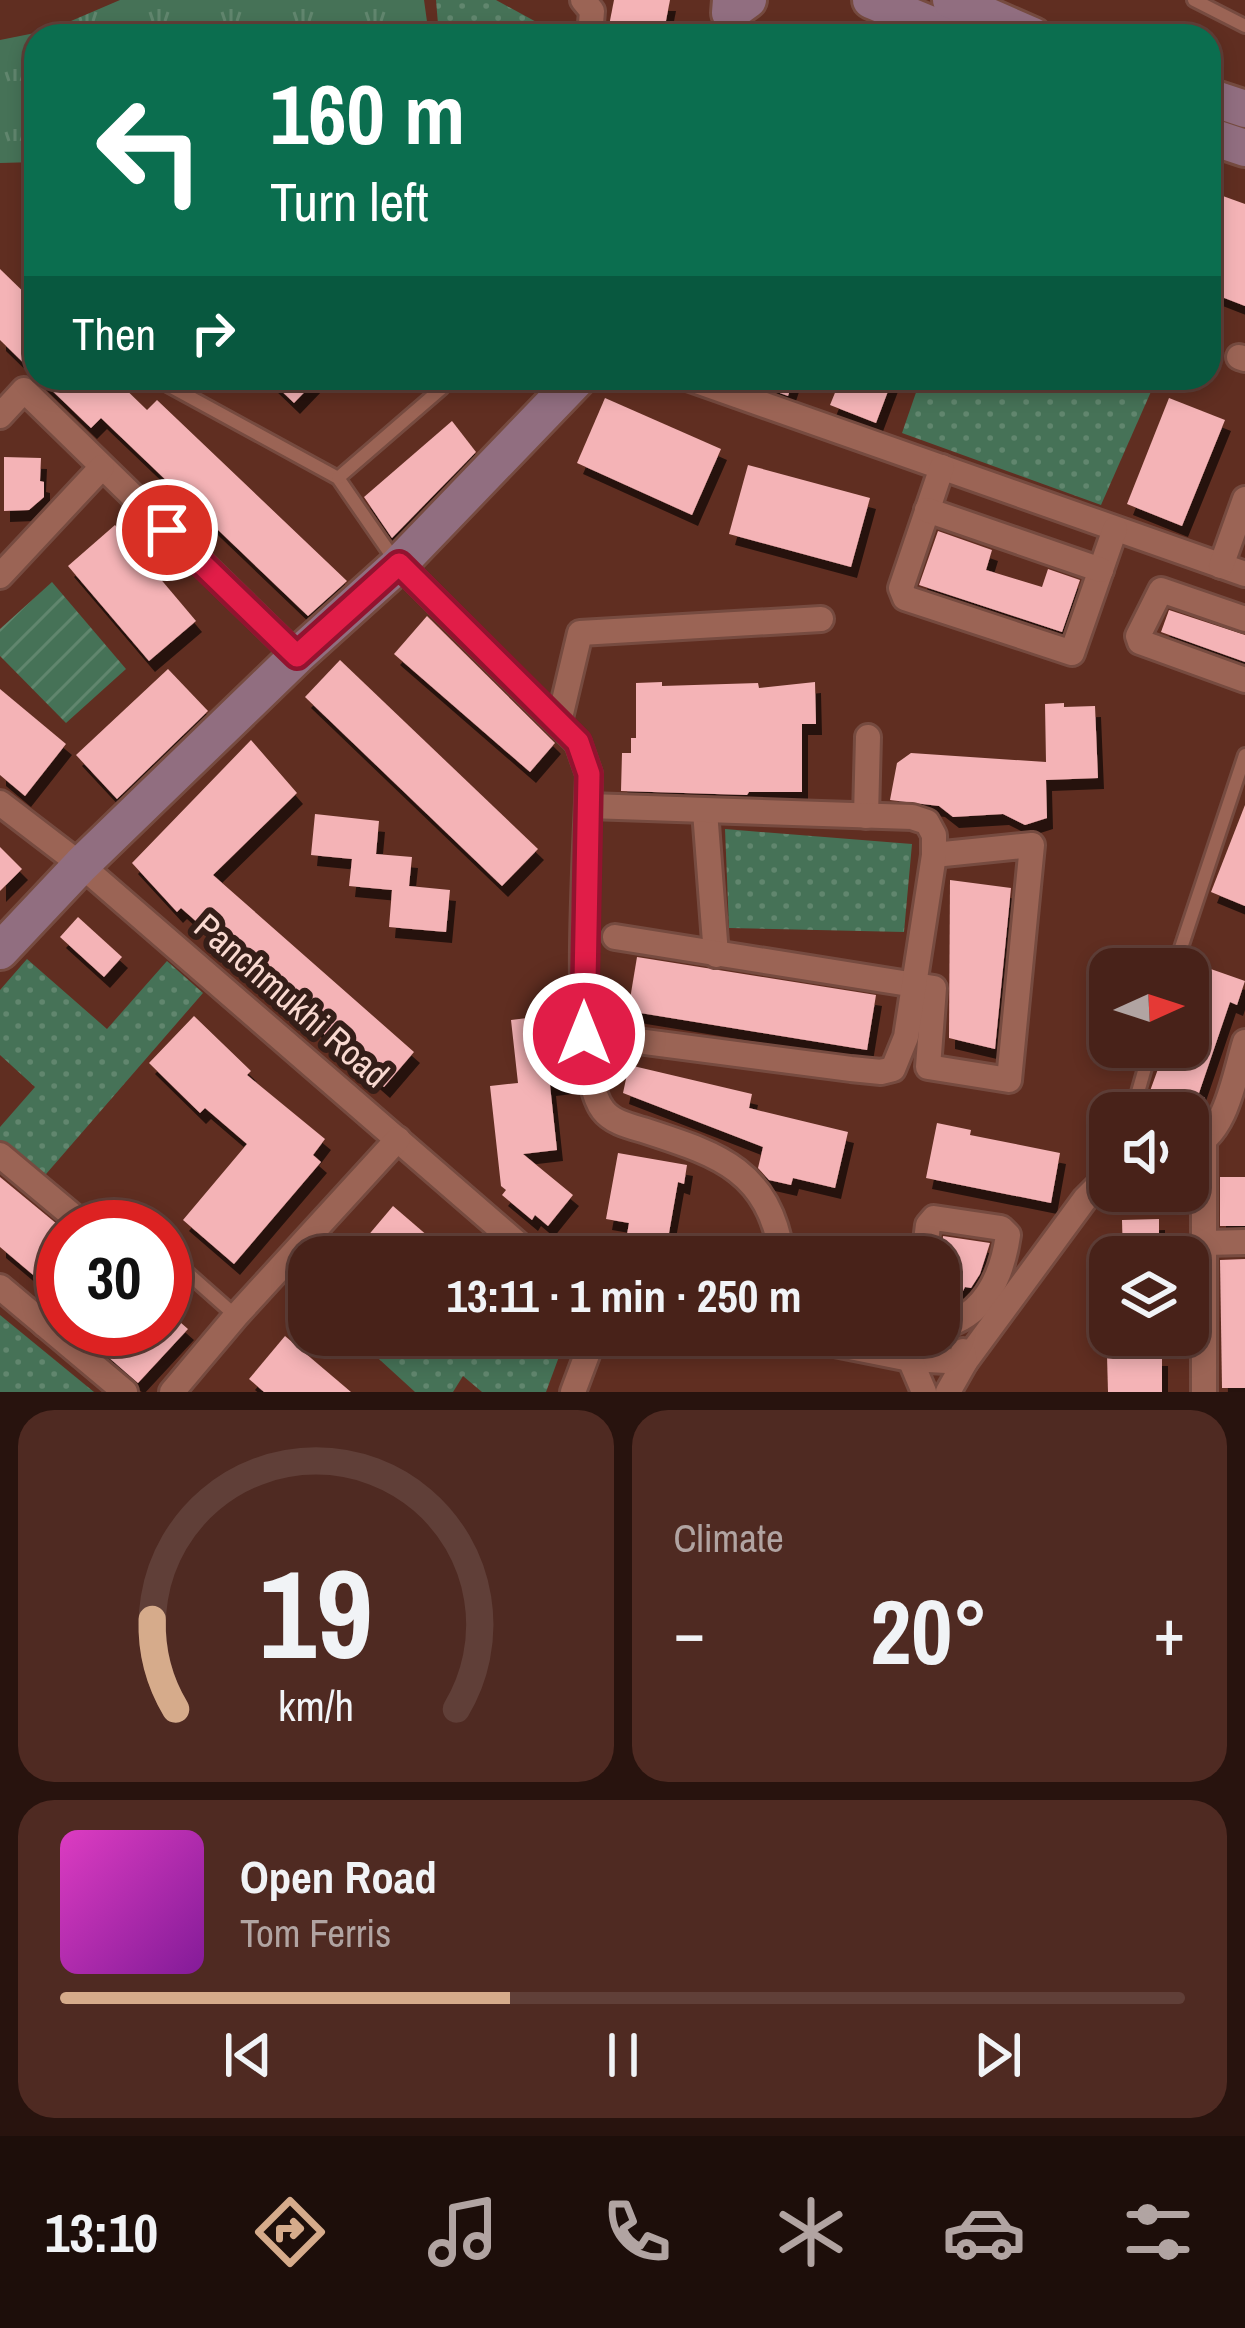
<!DOCTYPE html>
<html lang="en">
<head>
<meta charset="utf-8">
<style>
	body { margin:0; font-family:"Archivo Narrow",sans-serif; background:#4f2a22; color:#f1f3f6; height:100vh; display:flex; flex-direction:column; font-size:45px; white-space:nowrap }
	* { box-sizing:border-box; margin:0 }
	p { font-size:39px; color:#b1a4a2 }
	.icon { flex:none; width:66px; height:66px; fill:none; stroke:currentColor; stroke-width:2; stroke-linecap:round; stroke-linejoin:round }
	.map { position:relative; height:1392px; overflow:hidden }
	.details { display:flex; flex-direction:column; gap:18px; padding:18px; background:#28130e; flex:1 }
	.details>* { flex:none }
	.hud { position:absolute; left:24px; top:24px; width:1197px; height:366px; border-radius:36px; box-shadow:0 6px 18px #0003,0 0 0 3px #603f38; background:#0b6e4f; color:#fff; overflow:hidden }
	.needle { width:78px; rotate:87deg }
	.fabs { position:absolute; left:1089px; top:948px; display:grid; gap:24px }
	.fabs a { display:grid; place-items:center; width:120px; height:120px; border-radius:24px; background:#482219; box-shadow:0 6px 18px #0003,0 0 0 3px #603f38; font-size:60px }
	.speed { position:absolute; left:36px; top:1200px; display:flex; gap:24px; font-size:60px; font-weight:700; text-align:center }
	.speed>* { display:grid; place-content:center; width:156px; height:156px; border-radius:50%; background:#482219; box-shadow:0 6px 18px #0003,0 0 0 3px #603f38; line-height:1 }
	.speed .limit { border:18px solid #d22; background:#fff; color:#111 }
	.pin { position:absolute; display:grid; place-items:center; width:102px; height:102px; color:#fff; margin:-51px; border:6px solid #fff; border-radius:50%; box-shadow:0 3px 12px #0007 }
	.me { position:absolute; width:132px; margin:-66px; rotate:0deg; stroke-linejoin:round; filter:drop-shadow(0 0 9px #0008) }
	.turn { display:flex; align-items:center; gap:42px; height:252px; padding:0 48px; font-size:54px }
	.turn .icon { width:156px; height:156px; stroke-width:2.5 }
	.turn b { display:block; font-size:84px; line-height:102px }
	.then { display:flex; align-items:center; height:114px; padding:0 48px; background:#0003; gap:24px; font-size:45px }
	.big { font-size:90px; font-weight:800; line-height:1.1 }
	.details .widget { flex:1; display:flex; flex-direction:column; justify-content:center; gap:18px; min-width:0; padding:0 42px; border-radius:36px; background:#4f2a22 }
	.details .dial { align-items:center; gap:0 }
	.dial svg { height:312px; overflow:visible; fill:none; stroke:#603f38; stroke-width:7; stroke-linecap:round; text-anchor:middle }
	.dial text { fill:#f1f3f6; stroke:none }
	.song { display:flex; align-items:center; gap:36px }
	.cover { width:144px; height:144px; border-radius:18px; background:linear-gradient(135deg,hsl(310 70% 55%),hsl(290 70% 35%)) }
	.played { height:12px; border-radius:6px; background:linear-gradient(90deg,#d6ab8b 40%,#603f38 40%) }
	.keys { display:flex; justify-content:space-around; direction:ltr }
	.heat { display:flex; justify-content:space-between; align-items:center; font-size:66px; direction:ltr }
	.details .tiles { flex:1; display:grid; gap:18px; grid-template-columns:1fr 1fr }
	.widget:last-child { grid-column:span 2 }
	.trip { position:absolute; left:288px; top:1236px; width:672px; height:120px; border-radius:36px; background:#482219; box-shadow:0 6px 18px #0003,0 0 0 3px #603f38; font-weight:800; line-height:120px; text-align:center }
	.dock { display:flex; height:192px; justify-content:space-around; align-items:center; background:#1d0e0a; color:#b1a4a2 }
	.dock .icon { width:84px; height:84px }
	.dock .active { color:#d6ab8b }
	.dock b { font-size:54px; color:#f1f3f6 }
	.map>svg:first-child { display:block }
	.grass { fill:url(#grass-tufts) }
	.park { fill:url(#park-dots) }
	.garden { fill:url(#garden-furrows) }
	.building { fill:#f4b3b6; filter:url(#shadow) }
	.lines { fill:none; stroke-linecap:round; stroke-linejoin:round }
	.lane-casing { stroke:#764b40; stroke-width:18 }
	.street-casing { stroke:#764b40; stroke-width:30 }
	.secondary-casing { stroke:#764b40; stroke-width:42 }
	.lane { stroke:#9b6455; stroke-width:12 }
	.street { stroke:#9b6455; stroke-width:24 }
	.secondary { stroke:#916e80; stroke-width:36 }
	.route-casing { stroke:#92132f; stroke-width:30 }
	.route { stroke:#e11d48; stroke-width:21 }
	.labels { text-anchor:middle; stroke-width:12; stroke-linejoin:round; paint-order:stroke }
	.street-label { font-size:36px; fill:#f9d9d0; stroke:#351e18 }
</style>
</head>
<body>
<div class="map">
<svg width="1245" height="1392" viewBox="0 0 1245 1392">
	<defs>
		<pattern id="grass-tufts" width="24" height="20" patternUnits="userSpaceOnUse" patternTransform="scale(3)"><rect width="24" height="20" fill="#467257"/><path d="M3 7l-1-3M5 7V3M7 7l1-3M15 17l-1-3M17 17v-4M19 17l1-3" fill="none" stroke="#61866e"/></pattern>
		<pattern id="park-dots" width="8" height="8" patternUnits="userSpaceOnUse" patternTransform="scale(3)"><rect width="8" height="8" fill="#467257"/><path d="M2 2h.1M6 6h.1" fill="none" stroke="#61866e" stroke-width="1.8" stroke-linecap="round"/></pattern>
		<pattern id="garden-furrows" width="10" height="10" patternUnits="userSpaceOnUse" patternTransform="scale(3)"><rect width="10" height="10" fill="#467257"/><path d="M-1 1l2-2M0 10L10 0M9 11l2-2" fill="none" stroke="#61866e"/></pattern>
		<filter id="shadow"><feDropShadow dx="6" dy="11" stdDeviation="0" flood-color="#0009"/></filter>
	</defs>
	<rect width="100%" height="100%" fill="#602e21"/>
	<path class="grass" d="M 120,0 L 424,0 L 429,36 L 36,36 L 36,162 L 0,163 L 0,40 L 50,30 Z"/>
	<g class="park">
		<path d="M 436,0 L 496,0 L 562,36 L 439,36 Z"/>
		<path d="M 921,378 L 1157,378 L 1101,505 L 902,433 Z"/>
		<path d="M 725,829 L 912,844 L 904,932 L 729,928 Z"/>
		<path d="M 27,959 L 107,1029 L 167,961 L 203,993 L 40,1181 L 0,1145 L 0,1127 L 35,1087 L 0,1055 L 0,990 Z"/>
		<path d="M 0,1315 L 94,1392 L 0,1392 Z"/>
		<path d="M 378,1335 L 567,1335 L 546,1392 L 482,1392 L 463,1376 L 453,1392 L 415,1392 L 368,1349 Z"/>
	</g>
	<path class="garden" d="M 52,582 L 126,669 L 66,723 L 0,656 L 0,629 Z"/>
	<g class="building">
		<path d="M 614,0 L 670,0 L 663,36 L 607,36 Z"/>
		<path d="M 1209,191 L 1245,204 L 1245,306 L 1209,292 Z"/>
		<path d="M 0,269 L 36,304 L 36,375 L 0,340 Z"/>
		<path d="M 39,378 L 114,378 L 147,410 L 157,400 L 347,581 L 308,616 L 101,418 L 91,428 Z"/>
		<path d="M 268,378 L 318,378 L 294,403 Z"/>
		<path d="M 772,378 L 794,378 L 788,396 L 769,389 Z"/>
		<path d="M 841,378 L 893,378 L 876,423 L 830,405 Z"/>
		<path d="M 605,398 L 721,449 L 692,515 L 577,463 Z"/>
		<path d="M 1169,398 L 1225,420 L 1182,526 L 1127,504 Z"/>
		<path d="M 452,421 L 476,452 L 392,538 L 364,497 Z"/>
		<path d="M 4,457 L 41,458 L 40,481 L 44,482 L 44,497 L 29,510 L 4,511 Z"/>
		<path d="M 748,465 L 870,498 L 851,567 L 729,534 Z"/>
		<path d="M 115,525 L 196,621 L 149,661 L 68,566 Z"/>
		<path d="M 938,531 L 992,550 L 986,570 L 1042,587 L 1048,569 L 1080,580 L 1062,632 L 919,585 Z"/>
		<path d="M 1169,610 L 1245,635 L 1245,662 L 1161,632 Z"/>
		<path d="M 427,616 L 555,743 L 530,772 L 394,654 Z"/>
		<path d="M 340,660 L 538,849 L 502,886 L 305,697 Z"/>
		<path d="M 168,669 L 208,711 L 117,799 L 76,755 Z"/>
		<path d="M 662,682 L 662,686 L 758,683 L 759,688 L 815,682 L 816,724 L 802,724 L 802,792 L 749,792 L 747,795 L 621,791 L 622,753 L 631,753 L 631,738 L 636,738 L 636,683 Z"/>
		<path d="M 0,689 L 66,744 L 25,796 L 0,775 Z"/>
		<path d="M 1064,703 L 1064,707 L 1095,706 L 1098,778 L 1046,780 L 1047,818 L 1025,825 L 1003,814 L 953,817 L 939,806 L 890,800 L 897,763 L 911,753 L 1046,762 L 1045,704 Z"/>
		<path d="M 251,740 L 297,793 L 213,875 L 414,1052 L 384,1087 L 181,908 L 177,912 L 132,863 Z"/>
		<path d="M 1245,805 L 1245,906 L 1211,892 Z"/>
		<path d="M 315,814 L 379,821 L 376,854 L 412,857 L 409,886 L 450,890 L 446,932 L 389,927 L 392,890 L 349,886 L 352,859 L 311,855 Z"/>
		<path d="M 0,847 L 22,869 L 0,891 Z"/>
		<path d="M 950,880 L 1011,888 L 995,1049 L 949,1038 Z"/>
		<path d="M 78,917 L 122,957 L 104,977 L 60,937 Z"/>
		<path d="M 637,957 L 876,995 L 867,1050 L 628,1011 Z"/>
		<path d="M 1188,961 L 1245,981 L 1237,1005 L 1230,1002 L 1198,1096 L 1205,1098 L 1198,1119 L 1146,1102 L 1166,1047 L 1188,1047 Z"/>
		<path d="M 568,1013 L 575,1082 L 550,1085 L 557,1150 L 523,1154 L 573,1195 L 548,1226 L 535,1215 L 532,1220 L 502,1195 L 506,1190 L 501,1186 L 490,1086 L 518,1083 L 511,1020 Z"/>
		<path d="M 194,1016 L 251,1071 L 247,1075 L 325,1139 L 313,1155 L 321,1162 L 234,1264 L 183,1220 L 247,1144 L 205,1108 L 200,1113 L 149,1063 Z"/>
		<path d="M 629,1065 L 752,1094 L 749,1108 L 848,1132 L 835,1188 L 793,1178 L 791,1185 L 769,1180 L 758,1168 L 763,1147 L 623,1093 Z"/>
		<path d="M 937,1123 L 971,1130 L 970,1135 L 1060,1153 L 1051,1203 L 926,1178 Z"/>
		<path d="M 618,1153 L 687,1165 L 684,1184 L 678,1182 L 669,1233 L 748,1248 L 748,1257 L 623,1257 L 629,1223 L 606,1219 Z"/>
		<path d="M 0,1177 L 63,1229 L 63,1285 L 51,1290 L 0,1247 Z"/>
		<rect x="1220" y="1177" width="25" height="49"/>
		<path d="M 393,1206 L 436,1243 L 424,1257 L 350,1257 Z"/>
		<path d="M 1159,1219 L 1159,1257 L 1123,1257 L 1122,1220 Z"/>
		<path d="M 943,1236 L 990,1243 L 980,1274 L 971,1288 L 965,1287 L 958,1301 L 939,1299 Z"/>
		<path d="M 1245,1259 L 1245,1388 L 1222,1388 L 1220,1260 Z"/>
		<path d="M 1110,1290 L 1110,1318 L 1090,1319 L 1089,1291 Z"/>
		<path d="M 165,1309 L 188,1329 L 138,1383 L 76,1329 L 165,1329 Z"/>
		<path d="M 285,1336 L 351,1392 L 264,1392 L 249,1379 Z"/>
		<path d="M 1107,1355 L 1162,1355 L 1162,1392 L 1108,1392 Z"/>
	</g>
	<g class="lines">
		<defs>
			<g id="lane">
				<path d="M 1194,0 L 1245,26"/>
				<path d="M 163,378 L 166,384 L 338,478 L 394,559"/>
				<path d="M 338,478 L 442,388"/>
				<path d="M 1174,969 L 1245,755"/>
				<path d="M 1132,1113 L 1151,1047"/>
				<path d="M 117,1209 L 137,1227"/>
				<path d="M 165,1253 L 236,1316"/>
			</g>
			<g id="street">
				<path d="M 583,0 L 592,11 L 590,36"/>
				<path d="M 1239,357 L 1245,359"/>
				<path d="M 688,378 L 1245,574"/>
				<path d="M 0,416 L 24,390 L 297,656"/>
				<path d="M 942,467 L 901,588 L 905,598 L 1072,653 L 1115,529"/>
				<path d="M 927,510 L 1101,570"/>
				<path d="M 399,564 L 578,743 L 589,774 C 588,837 569,1067 603,1110 C 612,1122 629,1126 643,1130 C 716,1154 768,1168 782,1255"/>
				<path d="M 1221,566 L 1245,499"/>
				<path d="M 0,576 L 102,467"/>
				<path d="M 1245,619 L 1161,590 L 1138,636 L 1140,642 L 1245,680"/>
				<path d="M 559,722 L 580,633 L 821,619"/>
				<path d="M 0,803 L 81,865 L 533,1257"/>
				<path d="M 705,811 L 716,955"/>
				<path d="M 866,816 L 868,737"/>
				<path d="M 615,937 L 934,988 L 928,1067 L 1009,1080 L 1032,845 L 934,855"/>
				<path d="M 584,1034 L 851,1069 L 881,1072 L 893,1069 L 906,1037 L 934,855 L 934,835 L 927,822 L 912,817 L 589,806"/>
				<path d="M 1190,1147 C 1226,1137 1235,1074 1245,1042"/>
				<path d="M 0,1155 L 86,1227"/>
				<path d="M 1206,1243 L 1245,1242"/>
				<path d="M 924,1257 L 928,1225 L 934,1218 L 1001,1228 L 1008,1235 C 1002,1277 984,1317 939,1327"/>
				<path d="M 0,1287 L 125,1392"/>
				<path d="M 45,1325 L 63,1301"/>
				<path d="M 790,1335 L 910,1359 L 965,1362 L 1085,1199 L 1110,1174"/>
				<path d="M 910,1359 L 924,1392"/>
				<path d="M 172,1392 L 236,1316 L 398,1139"/>
				<path d="M 573,1392 L 591,1344 L 590,1335"/>
				<path d="M 948,1392 L 965,1362 L 963,1351"/>
				<path d="M 1204,1392 L 1204,1143"/>
			</g>
			<g id="secondary">
				<path d="M 731,0 L 730,13 L 748,0"/>
				<path d="M 871,0 L 958,36"/>
				<path d="M 951,0 L 1033,36"/>
				<path d="M 1209,97 L 1245,109"/>
				<path d="M 1209,136 L 1245,148"/>
				<path d="M 0,951 L 81,865 L 297,656 L 399,564 L 578,378"/>
			</g>
		</defs>
		<use href="#lane" class="lane-casing"/>
		<use href="#street" class="street-casing"/>
		<use href="#secondary" class="secondary-casing"/>
		<use href="#lane" class="lane"/>
		<use href="#street" class="street"/>
		<use href="#secondary" class="secondary"/>
	</g>
	<g class="lines">
		<defs>
			<path id="route" d="M 167,530 L 297,656 L 399,564 L 578,742 L 589,774 L 584,1034"/>
		</defs>
		<use href="#route" class="route-casing"/>
		<use href="#route" class="route"/>
	</g>
	<g class="labels">
		<g class="street-label">
			<text transform="translate(292 1000) rotate(41)" y="13">Panchmukhi Road</text>
		</g>
	</g>
</svg>
<div class="fabs">
<a><svg class="needle" viewBox="-14 -14 28 28"><path d="M0-13l5 13h-10z" fill="#e53935"/><path d="M0 13l5-13h-10z" fill="#b1a4a2"/></svg></a>
<a><svg class="icon" aria-label="sound" viewBox="0 0 24 24"><path d="M4 9h4l5-4v14l-5-4H4zM17 9q2 3 0 6"/></svg></a>
<a><svg class="icon" aria-label="layers" viewBox="0 0 24 24"><path d="M12 4l9 5-9 5-9-5zM3 14l9 5 9-5"/></svg></a>
</div>
<div class="speed"><div class="limit">30</div></div>
<div class="pin" style="left:167px;top:530px;background:#d93025"><svg class="icon" aria-label="arrive" viewBox="0 0 24 24"><path d="M6 21V4h12l-3 4 3 4H6"/></svg></div>
<svg class="me" style="left:584px;top:1034px" viewBox="-20 -20 40 40"><circle r="17" fill="#e11d48" stroke="#fff" stroke-width="3"/><path d="M0-11L8 9 0 5-8 9z" fill="#fff"/></svg>
<div class="trip">13:11 · 1 min · 250 m</div>
<div class="hud">
<div class="turn"><svg class="icon" aria-label="left" viewBox="0 0 24 24"><path d="M17 20v-9H6M10 6l-5 5 5 5"/></svg><div><b>160 m</b>Turn left</div></div>
<div class="then">Then<svg class="icon" aria-label="right" viewBox="0 0 24 24"><path d="M7 20v-9h11M14 6l5 5-5 5"/></svg></div>
</div>
</div>
<section class="details">
<div class="tiles">
<div class="widget dial"><svg viewBox="0 0 100 80">
<path d="M14 69A42 42 0 1 1 86 69"/>
<path d="M14 69A42 42 0 0 1 8 46" stroke="#d6ab8b"/>
<text x="50" y="56" font-size="32" font-weight="700">19</text>
<text x="50" y="72" font-size="11">km/h</text>
</svg></div>
<div class="widget"><p>Climate</p>
<div class="heat"><a>−</a><b class="big">20°</b><a>+</a></div>
</div>
<div class="widget">
<div class="song"><i class="cover"></i><div><b>Open Road</b><p>Tom Ferris</p></div></div>
<div class="played"></div>
<div class="keys"><svg class="icon" aria-label="previous" viewBox="0 0 24 24"><path d="M18 5L8 12l10 7zM5 5v14"/></svg><svg class="icon" aria-label="pause" viewBox="0 0 24 24"><path d="M8 5v14M16 5v14"/></svg><svg class="icon" aria-label="next" viewBox="0 0 24 24"><path d="M6 5l10 7-10 7zM19 5v14"/></svg></div>
</div>
</div>
</section>
<nav class="dock">
<b>13:10</b>
<svg class="icon active" aria-label="directions" viewBox="0 0 24 24"><path d="M12 3l9 9-9 9-9-9zM9 14v-3h6M13 9l2 2-2 2"/></svg>
<svg class="icon" aria-label="music" viewBox="0 0 24 24"><path d="M9 18V5l10-2v13"/><circle cx="6" cy="18" r="3"/><circle cx="16" cy="16" r="3"/></svg>
<svg class="icon" aria-label="phone" viewBox="0 0 24 24"><path d="M5 4h4l2 5-3 2q2 4 5 5l2-3 5 2v4C11 20 4 13 5 4z"/></svg>
<svg class="icon" aria-label="climate" viewBox="0 0 24 24"><path d="M12 3v18M4 7l16 10M4 17L20 7"/></svg>
<svg class="icon" aria-label="car" viewBox="0 0 24 24"><path d="M5 17H2v-5l4-1 3-4h7l3 4 3 1v5h-3M9 17h6M6 11h13"/><circle cx="7" cy="17" r="2"/><circle cx="17" cy="17" r="2"/></svg>
<svg class="icon" aria-label="filters" viewBox="0 0 24 24"><path d="M4 7h16M4 17h16"/><circle cx="9" cy="7" r="2"/><circle cx="15" cy="17" r="2"/></svg>
</nav>
</body>
</html>
